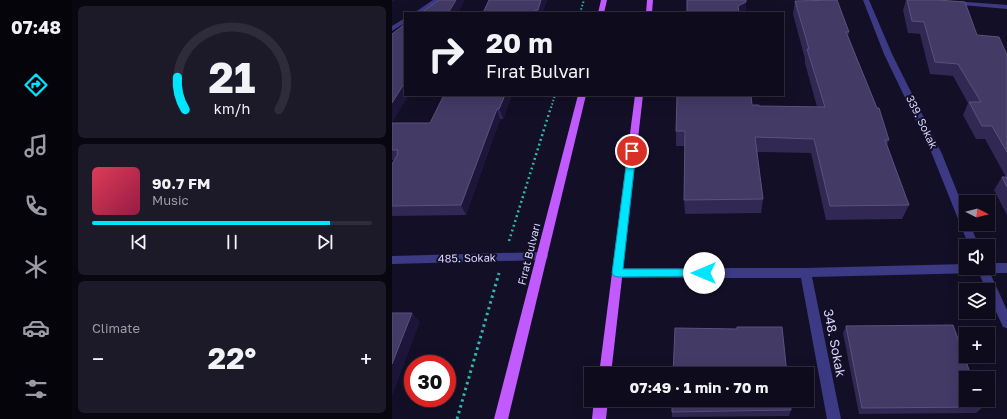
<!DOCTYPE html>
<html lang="en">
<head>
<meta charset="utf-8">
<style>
	body { margin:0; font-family:"Golos Text",sans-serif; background:#1c1929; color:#f1f3f6; height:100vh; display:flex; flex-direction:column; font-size:15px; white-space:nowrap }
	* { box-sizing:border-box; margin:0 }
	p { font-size:13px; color:#9b9ba3 }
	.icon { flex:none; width:22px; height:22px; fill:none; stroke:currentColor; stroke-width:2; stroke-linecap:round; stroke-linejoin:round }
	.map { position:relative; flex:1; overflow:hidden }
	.drawer { display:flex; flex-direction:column; gap:6px; padding:6px; background:#08060f; width:320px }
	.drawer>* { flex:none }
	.hud { position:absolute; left:12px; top:12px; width:380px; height:84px; border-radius:0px; box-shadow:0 4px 16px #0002,0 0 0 1px #2e2b3b; background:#0e0b1c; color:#f1f3f6; overflow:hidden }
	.needle { width:26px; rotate:96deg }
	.buttons { position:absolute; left:567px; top:195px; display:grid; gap:8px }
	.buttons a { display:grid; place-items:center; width:36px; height:36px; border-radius:0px; background:#0e0b1c; box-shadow:0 4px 16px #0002,0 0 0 1px #2e2b3b; font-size:20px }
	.speed { position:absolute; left:12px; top:355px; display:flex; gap:8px; font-size:20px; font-weight:700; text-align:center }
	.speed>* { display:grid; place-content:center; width:52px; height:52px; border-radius:50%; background:#0e0b1c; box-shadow:0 4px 16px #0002,0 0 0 1px #2e2b3b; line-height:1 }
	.speed .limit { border:6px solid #d22; background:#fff; color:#111 }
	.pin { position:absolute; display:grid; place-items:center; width:34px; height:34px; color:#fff; margin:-17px; border:2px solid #fff; border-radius:50%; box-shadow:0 1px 4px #0007 }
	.me { position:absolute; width:44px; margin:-22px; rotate:270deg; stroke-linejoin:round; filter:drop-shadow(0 0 3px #0008) }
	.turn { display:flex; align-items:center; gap:14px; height:84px; padding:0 16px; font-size:18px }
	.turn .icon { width:52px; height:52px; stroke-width:2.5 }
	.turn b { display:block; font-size:28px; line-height:34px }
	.big { font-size:30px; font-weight:700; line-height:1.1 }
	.drawer .card { flex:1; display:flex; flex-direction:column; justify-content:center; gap:6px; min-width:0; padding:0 14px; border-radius:6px; background:#1c1929 }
	.drawer .dial { align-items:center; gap:0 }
	.dial svg { height:104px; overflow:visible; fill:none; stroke:#2e2b3b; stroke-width:7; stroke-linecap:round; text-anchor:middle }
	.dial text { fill:#f1f3f6; stroke:none }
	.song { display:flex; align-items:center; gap:12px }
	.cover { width:48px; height:48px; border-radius:6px; background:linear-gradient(135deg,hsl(350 70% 55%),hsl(340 70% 35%)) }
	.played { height:4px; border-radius:2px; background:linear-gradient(90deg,#00e5ff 85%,#2e2b3b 85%) }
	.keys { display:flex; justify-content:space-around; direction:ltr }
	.heat { display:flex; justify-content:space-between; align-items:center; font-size:22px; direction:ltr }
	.trip { position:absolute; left:192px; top:367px; width:230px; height:40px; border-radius:0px; background:#0e0b1c; box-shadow:0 4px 16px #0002,0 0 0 1px #2e2b3b; font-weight:700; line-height:40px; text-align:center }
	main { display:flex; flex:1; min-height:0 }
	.menu { display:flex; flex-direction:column; width:72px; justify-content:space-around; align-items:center; background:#06040b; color:#9b9ba3 }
	.menu .icon { width:28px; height:28px }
	.menu .current { color:#00e5ff }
	.menu b { font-size:18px; color:#f1f3f6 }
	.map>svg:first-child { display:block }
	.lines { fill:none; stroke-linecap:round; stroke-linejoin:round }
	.path-far2 { stroke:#2fb8b0; stroke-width:2; stroke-dasharray:1.5 2; stroke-linecap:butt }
	.path-far1 { stroke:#2fb8b0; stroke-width:2.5; stroke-dasharray:2 3; stroke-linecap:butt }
	.path { stroke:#2fb8b0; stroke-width:3; stroke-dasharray:2.5 3.5; stroke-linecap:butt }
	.minor { fill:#3d3a85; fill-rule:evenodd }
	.major { fill:#c25bff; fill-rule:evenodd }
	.wall { fill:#312854 }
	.shaded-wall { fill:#1d163a }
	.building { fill:#433a66; stroke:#5a527e }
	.route { fill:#00e5ff; stroke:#0095a6 }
	.labels { text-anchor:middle; stroke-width:4; stroke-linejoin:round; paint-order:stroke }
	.street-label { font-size:11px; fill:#d9d4ff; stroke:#130f26 }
	.near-street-label { font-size:13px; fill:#d9d4ff; stroke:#130f26 }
</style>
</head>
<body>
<main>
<nav class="menu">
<b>07:48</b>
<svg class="icon current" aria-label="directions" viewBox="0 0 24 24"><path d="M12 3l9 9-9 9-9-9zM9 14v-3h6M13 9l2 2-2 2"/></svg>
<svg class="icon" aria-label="music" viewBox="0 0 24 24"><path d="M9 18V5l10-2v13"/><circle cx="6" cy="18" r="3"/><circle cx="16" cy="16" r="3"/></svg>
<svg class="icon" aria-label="phone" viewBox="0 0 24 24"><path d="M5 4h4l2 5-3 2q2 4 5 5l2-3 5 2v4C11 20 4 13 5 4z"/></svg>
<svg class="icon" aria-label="climate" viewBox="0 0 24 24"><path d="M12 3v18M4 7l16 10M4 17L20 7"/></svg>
<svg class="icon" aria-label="car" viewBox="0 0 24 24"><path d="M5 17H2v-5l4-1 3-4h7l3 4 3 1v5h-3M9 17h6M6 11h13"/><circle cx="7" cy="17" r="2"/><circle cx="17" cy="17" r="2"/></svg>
<svg class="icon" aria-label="filters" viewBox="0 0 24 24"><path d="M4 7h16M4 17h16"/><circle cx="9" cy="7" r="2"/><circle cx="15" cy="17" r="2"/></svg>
</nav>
<section class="drawer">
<div class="card dial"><svg viewBox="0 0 100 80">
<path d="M14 69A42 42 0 1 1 86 69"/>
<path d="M14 69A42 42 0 0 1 8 44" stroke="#00e5ff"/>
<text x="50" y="56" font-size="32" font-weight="700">21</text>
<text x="50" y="72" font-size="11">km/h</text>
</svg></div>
<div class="card">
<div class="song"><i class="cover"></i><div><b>90.7 FM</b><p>Music</p></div></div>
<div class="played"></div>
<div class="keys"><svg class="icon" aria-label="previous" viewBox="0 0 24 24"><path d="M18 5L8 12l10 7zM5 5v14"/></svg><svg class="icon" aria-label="pause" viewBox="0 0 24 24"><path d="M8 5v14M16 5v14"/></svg><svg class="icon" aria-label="next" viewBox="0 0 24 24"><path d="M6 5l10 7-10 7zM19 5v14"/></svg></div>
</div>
<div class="card"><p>Climate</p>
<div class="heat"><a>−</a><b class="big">22°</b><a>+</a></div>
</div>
</section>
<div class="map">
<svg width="615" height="419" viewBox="0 0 615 419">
	<rect width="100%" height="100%" fill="#130f26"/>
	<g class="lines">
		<g class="path-far2">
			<path d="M 188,13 L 192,0"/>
			<path d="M 159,108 L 163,95"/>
		</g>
		<path class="path-far1" d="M 117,241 L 159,107"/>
		<path class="path" d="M 65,419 L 107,273"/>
		<g class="minor">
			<path d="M 41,0 L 49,0 L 30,13 L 22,13 Z"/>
			<path d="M 471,0 L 477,0 L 500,54 L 550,154 L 574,214 L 574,224 L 578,224 L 587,246 L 577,246 L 540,154 L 492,54 Z"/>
			<path d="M 561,1 L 615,5 L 615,9 L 559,4 L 558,3 Z"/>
			<path d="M 13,18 L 13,23 L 0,31 L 0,26 Z"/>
			<path d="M 151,252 L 155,253 L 156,256 L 155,259 L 151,260 L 0,264 L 0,256 Z"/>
			<path d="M 596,263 L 615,263 L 615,273 L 598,273 L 615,310 L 615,328 L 611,327 L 596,294 L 596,290 L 594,290 L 587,273 L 420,277 L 449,419 L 435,419 L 409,278 L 226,278 L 222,276 L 220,273 L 222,270 L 226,268 L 414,268 L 574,264 L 574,268 L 596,268 Z"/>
		</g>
		<g class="major">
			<path d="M 209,0 L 215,0 L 212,13 L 206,13 Z"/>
			<path d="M 255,0 L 261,0 L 260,13 L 254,13 Z"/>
			<path d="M 186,95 L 194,95 L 116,419 L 102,419 Z"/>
			<path d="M 243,95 L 251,95 L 219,374 L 207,374 Z"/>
			<path d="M 202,400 L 216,400 L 214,419 L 200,419 Z"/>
		</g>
	</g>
	<g class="wall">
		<path d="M 97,0 L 155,0 L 150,13 L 91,13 Z"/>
		<path d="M 514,0 L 546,0 L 585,35 L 615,55 L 615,215 L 602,190 L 610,177 L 614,177 L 593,139 L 584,139 L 571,115 L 576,103 L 561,76 L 538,74 L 528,34 L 516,33 L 511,10 Z"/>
		<path d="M 403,1 L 457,32 L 456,35 L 497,140 L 495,145 L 517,205 L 510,219 L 434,220 L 419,153 L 365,152 L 371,199 L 369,213 L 293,214 L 292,200 L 293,146 L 284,146 L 284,131 L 360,105 L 367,106 L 425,107 L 413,63 L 413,59 L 401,14 Z"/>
		<path d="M 52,95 L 120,95 L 111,119 L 108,119 L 74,215 L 0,216 L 0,164 L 2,160 L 0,160 L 0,123 L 38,123 Z"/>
		<path d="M 454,326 L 591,407 L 584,413 L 467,414 L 451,333 Z"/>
		<path d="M 399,410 L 397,416 L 280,417 L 280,412 Z"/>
	</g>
	<g class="shaded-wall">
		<path d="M 0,0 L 4,0 L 0,2 Z"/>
		<path d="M 64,0 L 73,0 L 66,13 L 56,13 Z"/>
		<path d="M 149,0 L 155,0 L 150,13 L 147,13 L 146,10 Z"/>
		<path d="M 354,2 L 354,13 L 346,13 L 346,6 Z"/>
		<path d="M 13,82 L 13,95 L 17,95 L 0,123 L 0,103 Z"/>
		<path d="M 113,95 L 120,95 L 111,119 L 107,109 Z"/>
		<path d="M 105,109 L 108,119 L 74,215 L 69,205 Z"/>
		<path d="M 20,313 L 28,322 L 0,396 L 0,364 Z"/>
	</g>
	<g class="building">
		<path d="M 47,0 L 64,0 L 56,13 L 29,13 Z"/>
		<path d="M 97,0 L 149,0 L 146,10 L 143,10 L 142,13 L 91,13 Z"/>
		<path d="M 295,0 L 354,0 L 354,2 L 346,6 L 347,13 L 295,13 Z"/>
		<path d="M 445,0 L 457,32 L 454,32 L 485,108 L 487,108 L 497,140 L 493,140 L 517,205 L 438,206 L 422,139 L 363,137 L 371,199 L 292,200 L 293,131 L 284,131 L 285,95 L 359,95 L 360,105 L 367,105 L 367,106 L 433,107 L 415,49 L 417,49 L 403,1 Z"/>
		<path d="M 515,0 L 546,0 L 573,2 L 585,35 L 607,37 L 615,55 L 615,152 L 600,126 L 590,126 L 577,102 L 589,102 L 566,64 L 543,62 L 532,22 L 520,21 Z"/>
		<path d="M 13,24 L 13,82 L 0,103 L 0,34 Z"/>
		<path d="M 52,95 L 113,95 L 107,109 L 105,109 L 69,205 L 0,206 L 0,164 L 6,154 L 5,154 L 6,150 L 0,150 L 0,123 L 38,123 Z"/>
		<path d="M 610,177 L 615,177 L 615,187 Z"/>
		<path d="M 0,313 L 20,313 L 0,364 Z"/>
		<path d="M 561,325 L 580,378 L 574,378 L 574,400 L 588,400 L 591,407 L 470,408 L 454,326 Z"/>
		<path d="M 345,327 L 390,327 L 395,374 L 281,374 L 283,328 L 345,329 Z"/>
		<path d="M 280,400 L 398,400 L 399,410 L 280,412 Z"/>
	</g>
	<path class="route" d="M 240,148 L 244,151 L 231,269 L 312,269 L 316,270 L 317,273 L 316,276 L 226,277 L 222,276 L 220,273 L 236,151 Z"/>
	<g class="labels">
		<g class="street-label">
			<text transform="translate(530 122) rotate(64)" y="4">339. Sokak</text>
			<text transform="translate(137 254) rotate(-76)" y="4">Fırat Bulvarı</text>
			<text transform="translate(75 258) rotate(-1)" y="4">485. Sokak</text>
		</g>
		<g class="near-street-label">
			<text transform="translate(443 343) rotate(79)" y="5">348. Sokak</text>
		</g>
	</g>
</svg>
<div class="buttons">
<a><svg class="needle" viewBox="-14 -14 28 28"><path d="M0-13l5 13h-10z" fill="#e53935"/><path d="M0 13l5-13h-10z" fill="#9b9ba3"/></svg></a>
<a><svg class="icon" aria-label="sound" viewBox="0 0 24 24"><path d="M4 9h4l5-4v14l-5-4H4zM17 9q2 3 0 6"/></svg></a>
<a><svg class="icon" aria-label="layers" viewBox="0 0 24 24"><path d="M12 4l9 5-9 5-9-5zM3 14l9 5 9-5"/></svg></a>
<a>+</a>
<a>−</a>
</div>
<div class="speed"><div class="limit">30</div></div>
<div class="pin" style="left:240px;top:151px;background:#d93025"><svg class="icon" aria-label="arrive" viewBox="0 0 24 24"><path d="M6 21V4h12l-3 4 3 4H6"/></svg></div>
<svg class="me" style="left:312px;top:273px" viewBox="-20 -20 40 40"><circle r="19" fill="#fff"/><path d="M0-13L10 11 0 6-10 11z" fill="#00e5ff"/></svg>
<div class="trip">07:49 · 1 min · 70 m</div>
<div class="hud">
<div class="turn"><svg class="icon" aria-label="right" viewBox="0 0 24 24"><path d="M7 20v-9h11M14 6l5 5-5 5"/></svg><div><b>20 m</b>Fırat Bulvarı</div></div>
</div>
</div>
</main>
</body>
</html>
